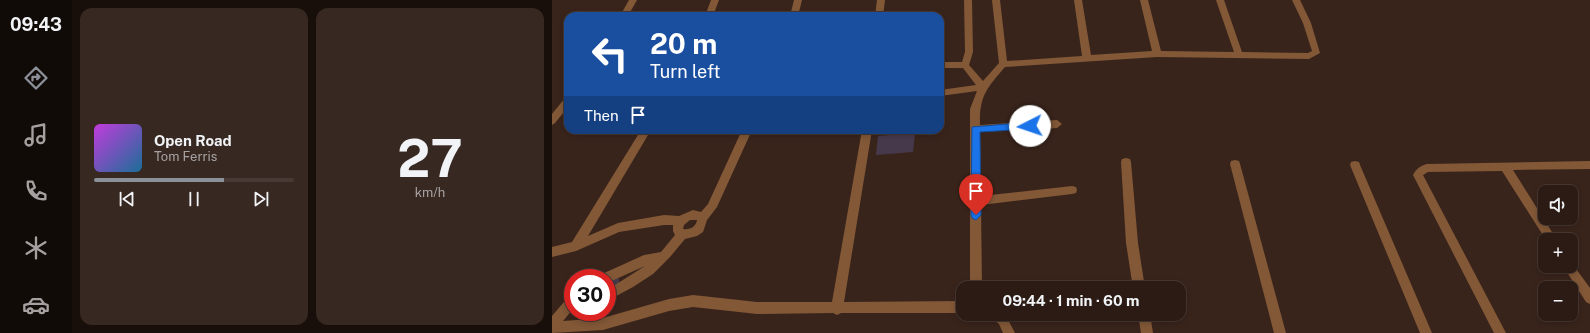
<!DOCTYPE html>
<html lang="en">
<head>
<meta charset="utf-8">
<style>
	body { margin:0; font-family:"Public Sans",sans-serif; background:#372822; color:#f1f3f6; height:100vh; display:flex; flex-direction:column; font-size:15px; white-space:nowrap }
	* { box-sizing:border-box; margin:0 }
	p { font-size:13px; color:#a6a1a0 }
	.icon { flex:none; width:22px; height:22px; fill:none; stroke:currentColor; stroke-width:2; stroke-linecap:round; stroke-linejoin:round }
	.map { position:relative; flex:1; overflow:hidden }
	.side { display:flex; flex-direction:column; gap:8px; padding:8px; background:#180f0b; width:480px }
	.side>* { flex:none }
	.hud { position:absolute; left:12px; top:12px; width:380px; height:122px; border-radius:12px; box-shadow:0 2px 6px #0003,0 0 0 1px #473934; background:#1a4fa0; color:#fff; overflow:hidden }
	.tools { position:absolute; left:986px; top:185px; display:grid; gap:8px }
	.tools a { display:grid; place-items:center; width:40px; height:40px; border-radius:8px; background:#2b1b14; box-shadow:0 2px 6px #0003,0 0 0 1px #473934; font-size:20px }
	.speed { position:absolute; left:12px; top:269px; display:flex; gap:8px; font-size:20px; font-weight:700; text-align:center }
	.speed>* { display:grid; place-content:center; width:52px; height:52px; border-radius:50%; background:#2b1b14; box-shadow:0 2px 6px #0003,0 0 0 1px #473934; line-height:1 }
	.speed .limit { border:6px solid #d22; background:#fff; color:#111 }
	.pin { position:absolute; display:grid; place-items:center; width:34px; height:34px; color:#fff; margin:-41px -17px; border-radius:50% 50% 50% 0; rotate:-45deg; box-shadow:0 0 4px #0007 }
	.pin .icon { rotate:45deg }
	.me { position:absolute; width:44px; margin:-22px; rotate:266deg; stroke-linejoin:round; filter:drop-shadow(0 0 3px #0008) }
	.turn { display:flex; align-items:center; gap:14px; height:84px; padding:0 20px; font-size:18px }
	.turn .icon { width:52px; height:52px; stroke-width:2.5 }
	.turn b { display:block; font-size:28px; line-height:34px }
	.then { display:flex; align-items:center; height:38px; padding:0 20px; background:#0003; gap:8px; font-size:15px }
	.side .widget { flex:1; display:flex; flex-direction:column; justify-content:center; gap:6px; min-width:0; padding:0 14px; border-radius:12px; background:#372822 }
	.side .dial { align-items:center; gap:0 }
	.dial b { font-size:52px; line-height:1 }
	.song { display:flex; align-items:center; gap:12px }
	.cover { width:48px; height:48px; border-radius:6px; background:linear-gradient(135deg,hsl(290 70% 55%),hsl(200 70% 35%)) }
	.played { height:4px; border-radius:2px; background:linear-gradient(90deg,#8c9099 65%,#473934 65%) }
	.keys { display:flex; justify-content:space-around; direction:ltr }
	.side .tiles { flex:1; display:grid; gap:8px; grid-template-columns:repeat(2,1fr) }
	.trip { position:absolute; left:404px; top:281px; width:230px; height:40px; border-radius:12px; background:#2b1b14; box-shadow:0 2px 6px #0003,0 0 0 1px #473934; font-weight:700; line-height:40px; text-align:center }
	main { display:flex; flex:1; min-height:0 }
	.dock { display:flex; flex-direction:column; width:72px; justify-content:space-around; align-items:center; background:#110b08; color:#a6a1a0 }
	.dock .icon { width:28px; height:28px }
	.dock .current { color:#8c9099 }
	.dock b { font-size:18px; color:#f1f3f6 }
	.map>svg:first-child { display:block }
	.building { fill:#47394c }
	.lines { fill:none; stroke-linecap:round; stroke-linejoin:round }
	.minor { fill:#825837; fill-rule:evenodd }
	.route { fill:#1a73e8; stroke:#114b97 }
</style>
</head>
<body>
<main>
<nav class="dock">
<b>09:43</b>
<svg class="icon current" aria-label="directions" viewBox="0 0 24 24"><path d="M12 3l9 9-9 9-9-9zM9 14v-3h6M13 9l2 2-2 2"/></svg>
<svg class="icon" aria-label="music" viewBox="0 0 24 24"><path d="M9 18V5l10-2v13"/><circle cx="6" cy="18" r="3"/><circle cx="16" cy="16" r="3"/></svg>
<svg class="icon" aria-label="phone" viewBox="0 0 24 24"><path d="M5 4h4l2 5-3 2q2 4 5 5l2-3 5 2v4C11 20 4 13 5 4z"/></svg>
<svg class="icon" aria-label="climate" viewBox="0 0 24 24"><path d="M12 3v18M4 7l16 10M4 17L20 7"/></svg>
<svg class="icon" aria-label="car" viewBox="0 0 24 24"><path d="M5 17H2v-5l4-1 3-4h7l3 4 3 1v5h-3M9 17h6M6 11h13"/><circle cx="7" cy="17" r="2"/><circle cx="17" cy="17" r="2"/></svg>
</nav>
<section class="side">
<div class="tiles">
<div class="widget">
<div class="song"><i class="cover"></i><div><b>Open Road</b><p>Tom Ferris</p></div></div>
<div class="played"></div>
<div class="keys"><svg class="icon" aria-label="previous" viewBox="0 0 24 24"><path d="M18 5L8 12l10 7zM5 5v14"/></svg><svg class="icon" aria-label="pause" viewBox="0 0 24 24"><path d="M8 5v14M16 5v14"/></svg><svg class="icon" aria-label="next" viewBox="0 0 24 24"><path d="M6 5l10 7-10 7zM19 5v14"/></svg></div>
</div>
<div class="widget dial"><b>27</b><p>km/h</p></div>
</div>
</section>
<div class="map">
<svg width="1038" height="333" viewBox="0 0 1038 333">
	<rect width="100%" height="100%" fill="#39241b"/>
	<g class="building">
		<path d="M 363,133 L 361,152 L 324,155 L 326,136 Z"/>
		<path d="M 66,276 L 68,285 L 55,291 L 55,281 Z"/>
	</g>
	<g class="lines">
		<g class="minor">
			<path d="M 77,0 L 85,0 L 76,16 L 68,16 Z"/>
			<path d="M 159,0 L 167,0 L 161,16 L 153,16 Z"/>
			<path d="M 242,0 L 250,0 L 246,16 L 238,16 Z"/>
			<path d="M 325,0 L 333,0 L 331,16 L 323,16 Z"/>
			<path d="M 412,0 L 420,0 L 421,52 L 417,65 L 431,81 L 447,63 L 440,0 L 448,0 L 455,61 L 530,56 L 522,0 L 530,0 L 539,55 L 600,51 L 588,0 L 596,0 L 609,51 L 682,52 L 664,0 L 672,0 L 690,52 L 756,53 L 760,51 L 751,23 L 740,0 L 748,0 L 759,23 L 768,53 L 757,59 L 605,57 L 453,67 C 435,88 427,96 428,125 L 505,120 L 510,124 L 505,128 L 428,132 L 429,196 L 520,186 L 524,187 L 525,190 L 524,193 L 520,194 L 429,205 L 430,288 L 418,288 L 418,109 L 425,91 L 388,96 L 388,90 L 424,85 L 411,68 L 388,68 L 388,62 L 410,62 L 413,52 Z"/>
			<path d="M 16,97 L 16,107 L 3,123 L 0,125 L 0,114 L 13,98 Z"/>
			<path d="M 89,130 L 99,130 L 36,236 L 66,223 L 112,215 L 127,216 L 141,210 L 149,212 L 156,204 L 190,130 L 200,130 L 165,207 L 155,220 L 151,232 L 145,236 L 133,239 L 118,257 L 101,274 L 81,287 L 55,301 L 55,290 L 93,266 L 55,283 L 55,278 L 48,278 L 50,274 L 92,255 L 109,252 L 123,235 L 121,231 L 121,225 L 112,225 L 67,232 L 24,251 L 0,257 L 0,247 L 20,242 ZM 138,220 L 145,220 C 144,227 138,230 131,229 L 132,225 Z"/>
			<path d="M 310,130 L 320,130 L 292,302 L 411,301 L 411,313 L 289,313 L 285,315 L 281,313 L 205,314 L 141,307 L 117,311 L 51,330 L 0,333 L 0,316 L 17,296 L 21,294 L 21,309 L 11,321 L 51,318 L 117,299 L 141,295 L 205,302 L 280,302 Z"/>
			<path d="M 574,158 L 578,159 L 579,162 L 586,243 L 593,288 L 581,288 L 574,243 L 569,162 L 570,159 Z"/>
			<path d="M 683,160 L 687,161 L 688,164 L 734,333 L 722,333 L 678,164 L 679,161 Z"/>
			<path d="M 803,161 L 807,162 L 808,165 L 880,333 L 868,333 L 798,165 L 799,162 Z"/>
			<path d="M 1038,161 L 1038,169 L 961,170 L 1005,240 L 994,240 L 950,171 L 876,172 L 871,175 L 954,333 L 942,333 L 861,175 C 864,169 868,166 875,164 Z"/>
			<path d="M 1019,262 L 1038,288 L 1038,304 L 1034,302 L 1011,266 L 1019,266 Z"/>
			<path d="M 438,314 L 453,314 L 463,333 L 451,333 L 447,324 L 440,318 Z"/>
			<path d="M 586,314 L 598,314 L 601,333 L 589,333 Z"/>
		</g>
	</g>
	<path class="route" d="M 478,122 L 482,126 L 478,129 L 428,132 L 429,215 L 424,220 L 420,218 L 419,215 L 420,127 Z"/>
</svg>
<div class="tools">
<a><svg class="icon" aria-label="sound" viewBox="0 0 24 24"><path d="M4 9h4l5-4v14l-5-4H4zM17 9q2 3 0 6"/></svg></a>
<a>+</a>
<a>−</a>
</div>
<div class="speed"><div class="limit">30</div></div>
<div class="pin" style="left:424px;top:215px;background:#d93025"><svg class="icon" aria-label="arrive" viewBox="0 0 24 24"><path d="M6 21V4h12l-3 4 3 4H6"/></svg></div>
<svg class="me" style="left:478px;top:126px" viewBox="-20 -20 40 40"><circle r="19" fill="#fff"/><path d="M0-13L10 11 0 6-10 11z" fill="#1a73e8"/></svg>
<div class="trip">09:44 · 1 min · 60 m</div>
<div class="hud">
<div class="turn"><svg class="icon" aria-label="left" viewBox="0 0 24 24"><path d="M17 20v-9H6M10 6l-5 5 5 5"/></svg><div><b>20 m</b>Turn left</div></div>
<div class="then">Then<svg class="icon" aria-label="arrive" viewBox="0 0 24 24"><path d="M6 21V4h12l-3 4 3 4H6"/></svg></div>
</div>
</div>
</main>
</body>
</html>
